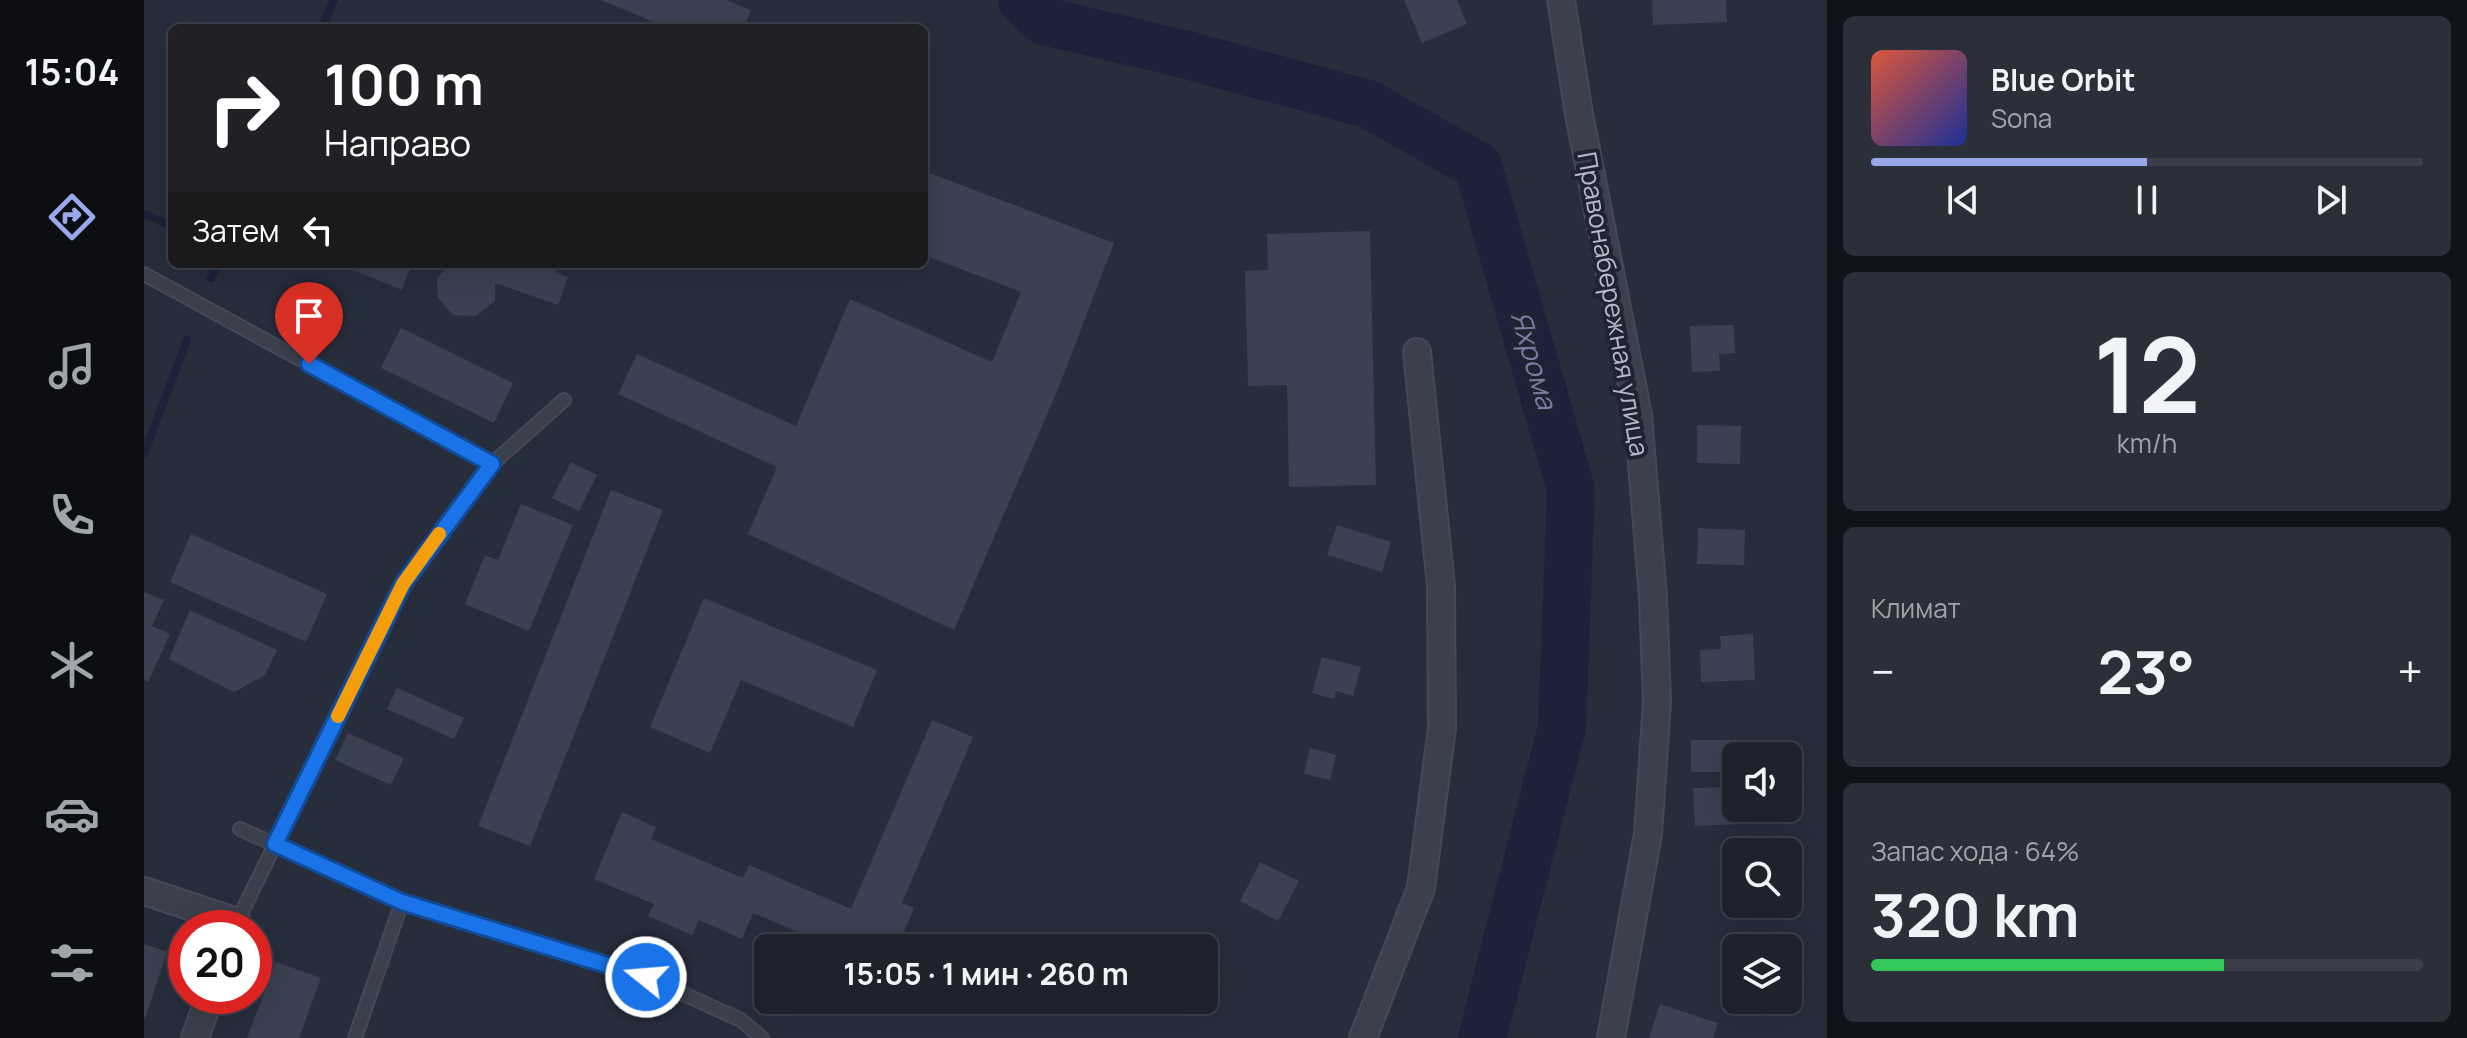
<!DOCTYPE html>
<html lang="ru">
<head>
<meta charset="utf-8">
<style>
	body { margin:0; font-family:Manrope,sans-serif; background:#2b2f39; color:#f1f3f6; height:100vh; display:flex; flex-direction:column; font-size:30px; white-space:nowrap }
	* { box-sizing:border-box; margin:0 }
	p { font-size:26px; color:#a1a4aa }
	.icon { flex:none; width:44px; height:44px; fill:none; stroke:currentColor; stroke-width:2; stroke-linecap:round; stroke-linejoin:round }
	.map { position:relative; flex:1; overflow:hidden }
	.panel { display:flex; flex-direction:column; gap:16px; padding:16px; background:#101319; width:640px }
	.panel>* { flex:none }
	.hud { position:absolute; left:24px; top:24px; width:760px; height:244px; border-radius:12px; box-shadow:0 8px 32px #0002,0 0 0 2px #3c3f49; background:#202124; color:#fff; overflow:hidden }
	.fabs { position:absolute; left:1578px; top:742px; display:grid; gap:16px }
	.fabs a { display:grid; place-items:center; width:80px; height:80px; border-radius:12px; background:#1e222d; box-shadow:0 8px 32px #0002,0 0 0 2px #3c3f49; font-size:40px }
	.speed { position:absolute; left:24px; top:910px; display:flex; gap:16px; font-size:40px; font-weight:700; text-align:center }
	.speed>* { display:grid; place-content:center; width:104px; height:104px; border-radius:50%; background:#1e222d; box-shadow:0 8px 32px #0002,0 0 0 2px #3c3f49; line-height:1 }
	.speed .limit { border:12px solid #d22; background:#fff; color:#111 }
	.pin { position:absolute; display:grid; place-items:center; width:68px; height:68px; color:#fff; margin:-82px -34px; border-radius:50% 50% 50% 0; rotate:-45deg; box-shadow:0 0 8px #0007 }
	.pin .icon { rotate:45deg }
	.me { position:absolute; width:88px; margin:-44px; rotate:287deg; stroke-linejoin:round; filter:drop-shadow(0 0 6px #0008) }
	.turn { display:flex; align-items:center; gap:28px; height:168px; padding:0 24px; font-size:36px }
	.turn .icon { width:104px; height:104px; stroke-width:2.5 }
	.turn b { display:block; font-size:56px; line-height:68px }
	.then { display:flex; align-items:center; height:76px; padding:0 24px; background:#0003; gap:16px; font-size:30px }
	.big { font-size:60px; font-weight:700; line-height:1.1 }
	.panel .widget { flex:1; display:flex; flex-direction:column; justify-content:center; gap:12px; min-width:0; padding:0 28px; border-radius:12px; background:#2b2f39 }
	.panel .dial { align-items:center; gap:0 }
	.dial b { font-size:104px; line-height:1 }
	.song { display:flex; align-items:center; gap:24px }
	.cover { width:96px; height:96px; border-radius:12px; background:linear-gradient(135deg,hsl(10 70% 55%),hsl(230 70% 35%)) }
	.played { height:8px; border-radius:4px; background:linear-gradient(90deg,#99a8eb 50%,#3c3f49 50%) }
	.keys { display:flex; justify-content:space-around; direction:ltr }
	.heat { display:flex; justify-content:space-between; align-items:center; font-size:44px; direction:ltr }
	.charge { height:12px; border-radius:6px; background:linear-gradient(90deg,#34c759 64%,#3c3f49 0) }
	.trip { position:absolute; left:610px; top:934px; width:464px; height:80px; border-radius:12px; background:#1e222d; box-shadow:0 8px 32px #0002,0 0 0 2px #3c3f49; font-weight:700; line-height:80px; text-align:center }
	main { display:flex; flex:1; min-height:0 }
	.tab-bar { display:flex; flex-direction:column; width:144px; justify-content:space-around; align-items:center; background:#0c0e12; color:#a1a4aa }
	.tab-bar .icon { width:56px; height:56px }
	.tab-bar .active { color:#99a8eb }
	.tab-bar b { font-size:36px; color:#f1f3f6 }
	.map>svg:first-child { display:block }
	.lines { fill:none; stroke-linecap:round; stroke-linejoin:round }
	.stream { stroke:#1c2239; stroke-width:8 }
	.river { stroke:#1c2239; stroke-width:48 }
	.building { fill:#3b4052 }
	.lane-casing { stroke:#454856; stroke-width:16 }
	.street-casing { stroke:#454856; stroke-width:30 }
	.lane { stroke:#3c3f4c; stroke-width:12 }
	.street { stroke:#3c3f4c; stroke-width:26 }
	.route-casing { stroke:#114b97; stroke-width:20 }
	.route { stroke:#1a73e8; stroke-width:14 }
	.slow { stroke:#f59e0b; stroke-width:14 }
	.labels { text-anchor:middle; stroke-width:8; stroke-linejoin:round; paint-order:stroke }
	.street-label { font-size:26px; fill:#b8bbc7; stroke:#202432 }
	.water-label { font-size:28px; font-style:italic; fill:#7580a2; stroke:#202432 }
</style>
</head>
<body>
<main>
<nav class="tab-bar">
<b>15:04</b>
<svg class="icon active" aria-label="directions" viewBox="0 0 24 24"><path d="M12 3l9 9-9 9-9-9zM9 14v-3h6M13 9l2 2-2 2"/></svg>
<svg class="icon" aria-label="music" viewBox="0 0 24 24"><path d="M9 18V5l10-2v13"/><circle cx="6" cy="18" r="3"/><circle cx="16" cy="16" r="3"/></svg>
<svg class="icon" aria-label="phone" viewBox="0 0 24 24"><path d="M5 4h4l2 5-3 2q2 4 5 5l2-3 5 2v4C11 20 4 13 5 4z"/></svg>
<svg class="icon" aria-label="climate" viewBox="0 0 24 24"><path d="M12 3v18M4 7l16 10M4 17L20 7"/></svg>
<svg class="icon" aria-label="car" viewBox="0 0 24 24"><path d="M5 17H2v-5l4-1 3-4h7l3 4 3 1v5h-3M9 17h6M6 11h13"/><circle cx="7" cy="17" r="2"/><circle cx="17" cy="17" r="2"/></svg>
<svg class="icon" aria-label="filters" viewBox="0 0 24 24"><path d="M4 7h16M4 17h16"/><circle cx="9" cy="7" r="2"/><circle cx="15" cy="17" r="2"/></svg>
</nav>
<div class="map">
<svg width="1683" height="1038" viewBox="0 0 1683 1038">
	<rect width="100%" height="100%" fill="#282d3c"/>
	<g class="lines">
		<g class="stream">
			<path d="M 178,28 L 190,0"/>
			<path d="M 0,214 L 28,226"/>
			<path d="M 67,278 L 73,264"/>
			<path d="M 0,454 L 43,340"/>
		</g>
		<path class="river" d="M 878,0 L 900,21 L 1039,54 L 1224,104 L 1334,166 L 1427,490 L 1418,727 L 1338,1038"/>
	</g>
	<g class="building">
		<path d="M 457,0 L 582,0 L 607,10 L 600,28 L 524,28 Z"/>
		<path d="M 1260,0 L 1313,0 L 1323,24 L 1278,43 Z"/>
		<path d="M 1508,0 L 1582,0 L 1583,22 L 1509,25 Z"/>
		<path d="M 780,171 L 970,243 L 914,389 L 810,630 L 604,534 L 633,467 L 474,394 L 493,354 L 652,426 L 706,299 L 848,362 L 877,292 L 780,255 Z"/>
		<path d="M 1226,231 L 1232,485 L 1145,487 L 1143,385 L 1104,386 L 1101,271 L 1124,270 L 1123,234 Z"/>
		<path d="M 194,264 L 268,264 L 258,290 Z"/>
		<path d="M 305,264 L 415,264 L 412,272 L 424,277 L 414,305 L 351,283 L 351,301 L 332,316 L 309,315 L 294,298 L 293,279 Z"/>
		<path d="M 1590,325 L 1591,353 L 1575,354 L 1576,371 L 1548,372 L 1546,326 Z"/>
		<path d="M 257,328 L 369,383 L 350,423 L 237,368 Z"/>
		<path d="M 1553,425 L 1597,426 L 1596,464 L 1553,463 Z"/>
		<path d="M 427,462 L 453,475 L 435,511 L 408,498 Z"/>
		<path d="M 467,490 L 519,510 L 386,846 L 334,826 Z"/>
		<path d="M 377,504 L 429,525 L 385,631 L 321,604 L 341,555 L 354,560 Z"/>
		<path d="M 1193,525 L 1247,542 L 1238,572 L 1183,555 Z"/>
		<path d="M 1554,528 L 1601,530 L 1600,565 L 1553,564 Z"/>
		<path d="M 47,534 L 183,594 L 162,642 L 26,582 Z"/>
		<path d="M 0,592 L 20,600 L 8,626 L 26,634 L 4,682 L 0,680 Z"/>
		<path d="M 560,598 L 733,670 L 709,727 L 597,680 L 566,753 L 506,727 Z"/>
		<path d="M 46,610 L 133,650 L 121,675 L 90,692 L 25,659 Z"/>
		<path d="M 1609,634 L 1611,680 L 1557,682 L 1556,650 L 1577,649 L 1576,636 Z"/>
		<path d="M 1178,657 L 1217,667 L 1209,696 L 1192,691 L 1190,699 L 1168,693 Z"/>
		<path d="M 253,688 L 320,718 L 310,739 L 243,709 Z"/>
		<path d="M 788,720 L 829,737 L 758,903 L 770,908 L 753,948 L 691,948 L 609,913 L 598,939 L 555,920 L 548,935 L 504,916 L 510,904 L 450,879 L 478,812 L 512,827 L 507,839 L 599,878 L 605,865 L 707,909 Z"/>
		<path d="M 204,733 L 260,758 L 247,785 L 191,760 Z"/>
		<path d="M 1547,740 L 1607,740 L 1607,756 L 1592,756 L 1592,772 L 1547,772 Z"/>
		<path d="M 1166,748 L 1192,755 L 1186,780 L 1160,774 Z"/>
		<path d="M 1592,787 L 1592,808 L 1596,808 L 1596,824 L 1551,826 L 1549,788 Z"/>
		<path d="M 1116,862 L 1155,881 L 1134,921 L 1096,901 Z"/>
		<path d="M 0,944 L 23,952 L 1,1019 L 0,1019 Z"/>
		<path d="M 132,962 L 177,978 L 155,1038 L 103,1038 Z"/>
		<path d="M 1516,1004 L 1574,1023 L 1569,1038 L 1505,1038 Z"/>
	</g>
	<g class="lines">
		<defs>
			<g id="lane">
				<path d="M 0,274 L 348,464"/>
				<path d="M 96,829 L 258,902 L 502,977 L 597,1020 L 618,1038"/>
				<path d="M 93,922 L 259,584 L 348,464 L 420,400"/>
				<path d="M 211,1038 L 258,902"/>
			</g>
			<g id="street">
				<path d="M 1417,0 L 1435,114 L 1494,415 L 1509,597 L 1513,702 L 1504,834 L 1467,1038"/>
				<path d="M 0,891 L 93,922 L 91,928"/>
				<path d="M 51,1038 L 66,996"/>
				<path d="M 1219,1038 L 1277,888 L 1298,728 L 1297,586 L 1273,352"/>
			</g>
		</defs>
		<use href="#lane" class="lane-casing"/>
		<use href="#street" class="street-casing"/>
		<use href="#lane" class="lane"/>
		<use href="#street" class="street"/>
	</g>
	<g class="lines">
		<defs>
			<path id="route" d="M 165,364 L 348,464 L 259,584 L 131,844 L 258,902 L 502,977"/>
		</defs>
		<use href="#route" class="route-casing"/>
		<use href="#route" class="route"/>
		<path class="slow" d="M 194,716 L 259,584 L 295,534"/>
	</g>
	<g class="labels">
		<g class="street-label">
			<text transform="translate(1469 304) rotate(80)" y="9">Правонабережная улица</text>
		</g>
		<g class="water-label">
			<text transform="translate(1390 360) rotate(74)" y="10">Яхрома</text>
		</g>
	</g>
</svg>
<div class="fabs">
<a><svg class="icon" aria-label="sound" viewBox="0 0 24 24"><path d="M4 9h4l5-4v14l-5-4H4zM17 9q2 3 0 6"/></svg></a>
<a><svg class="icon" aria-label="search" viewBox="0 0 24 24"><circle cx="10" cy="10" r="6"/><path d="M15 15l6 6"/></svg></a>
<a><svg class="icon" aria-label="layers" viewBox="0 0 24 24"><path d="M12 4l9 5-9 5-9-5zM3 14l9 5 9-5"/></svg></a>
</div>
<div class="speed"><div class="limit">20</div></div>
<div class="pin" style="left:165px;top:364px;background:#d93025"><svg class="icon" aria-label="arrive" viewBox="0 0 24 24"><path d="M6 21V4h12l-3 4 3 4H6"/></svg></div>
<svg class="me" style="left:502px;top:977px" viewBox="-20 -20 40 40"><circle r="17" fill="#1a73e8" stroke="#fff" stroke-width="3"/><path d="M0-11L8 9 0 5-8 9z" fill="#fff"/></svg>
<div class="trip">15:05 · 1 мин · 260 m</div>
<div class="hud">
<div class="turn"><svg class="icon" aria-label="right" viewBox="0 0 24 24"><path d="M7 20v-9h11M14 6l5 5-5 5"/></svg><div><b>100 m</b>Направо</div></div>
<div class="then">Затем<svg class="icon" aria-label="left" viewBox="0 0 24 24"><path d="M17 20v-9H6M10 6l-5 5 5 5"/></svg></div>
</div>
</div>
<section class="panel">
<div class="widget">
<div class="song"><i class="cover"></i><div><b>Blue Orbit</b><p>Sona</p></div></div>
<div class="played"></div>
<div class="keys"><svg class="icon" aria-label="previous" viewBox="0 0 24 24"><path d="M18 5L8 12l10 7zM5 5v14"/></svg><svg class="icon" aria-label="pause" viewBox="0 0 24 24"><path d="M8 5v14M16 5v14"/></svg><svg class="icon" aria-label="next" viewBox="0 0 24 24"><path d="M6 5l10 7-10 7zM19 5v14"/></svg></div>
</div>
<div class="widget dial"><b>12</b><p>km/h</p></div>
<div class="widget"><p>Климат</p>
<div class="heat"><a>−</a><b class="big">23°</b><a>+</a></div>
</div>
<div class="widget"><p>Запас хода · 64%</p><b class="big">320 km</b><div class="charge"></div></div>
</section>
</main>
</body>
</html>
